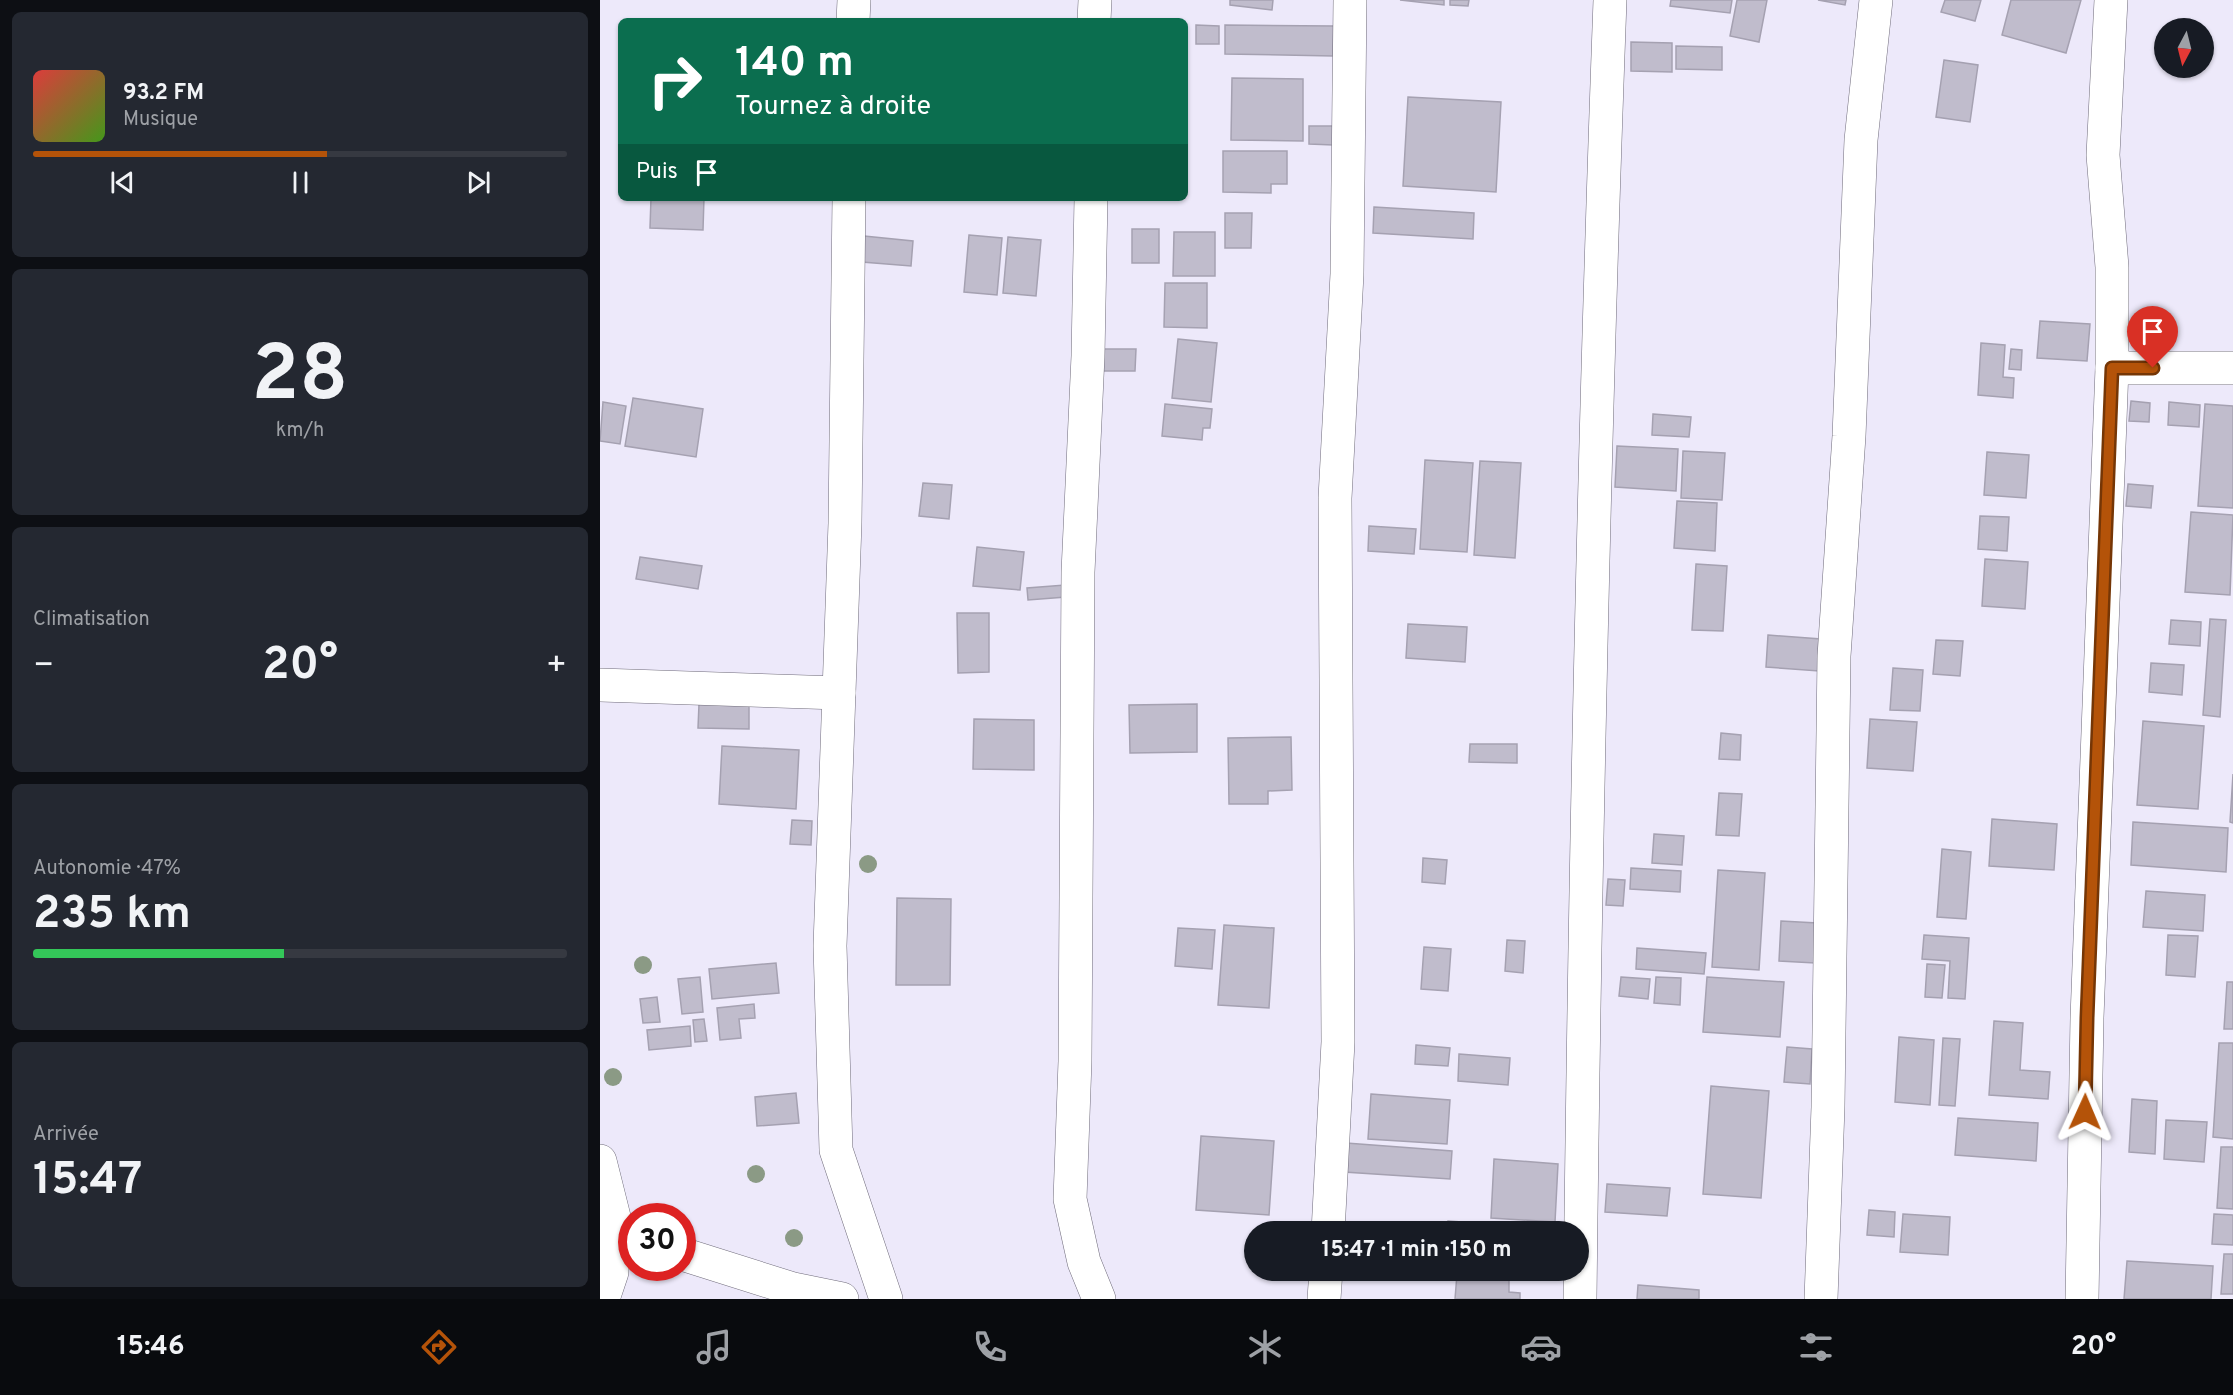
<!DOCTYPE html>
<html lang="fr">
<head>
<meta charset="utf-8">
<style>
	body { margin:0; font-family:Overpass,sans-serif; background:#242831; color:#f1f3f6; height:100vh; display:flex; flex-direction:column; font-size:22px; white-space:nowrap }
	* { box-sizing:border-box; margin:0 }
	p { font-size:20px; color:#9ea1a6 }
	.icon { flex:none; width:33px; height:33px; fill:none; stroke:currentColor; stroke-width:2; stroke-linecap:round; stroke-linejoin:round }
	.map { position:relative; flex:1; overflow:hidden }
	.sheet { display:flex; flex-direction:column; gap:12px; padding:12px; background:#0d0f14; width:600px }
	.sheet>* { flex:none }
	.top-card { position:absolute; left:18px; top:18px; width:570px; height:183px; border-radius:9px; box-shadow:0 2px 4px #0004; background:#0b6e4f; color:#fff; overflow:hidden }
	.needle { width:39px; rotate:187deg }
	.tools { position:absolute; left:1554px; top:18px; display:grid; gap:12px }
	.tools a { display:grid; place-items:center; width:60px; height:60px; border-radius:50%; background:#171b24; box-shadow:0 2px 4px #0004; font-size:30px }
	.speed { position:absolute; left:18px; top:1203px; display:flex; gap:12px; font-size:30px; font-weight:700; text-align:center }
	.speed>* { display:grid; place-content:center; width:78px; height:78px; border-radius:50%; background:#171b24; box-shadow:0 2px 4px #0004; line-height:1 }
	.speed .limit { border:9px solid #d22; background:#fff; color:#111 }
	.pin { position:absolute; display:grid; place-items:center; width:51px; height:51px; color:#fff; margin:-62px -26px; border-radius:50% 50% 50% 0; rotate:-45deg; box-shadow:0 0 6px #0007 }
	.pin .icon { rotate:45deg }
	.me { position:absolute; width:66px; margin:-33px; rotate:1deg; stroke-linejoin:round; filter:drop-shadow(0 0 4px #0008) }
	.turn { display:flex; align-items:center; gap:21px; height:126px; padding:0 18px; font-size:27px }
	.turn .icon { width:78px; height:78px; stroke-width:2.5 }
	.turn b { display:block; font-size:42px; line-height:51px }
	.then { display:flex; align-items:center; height:57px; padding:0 18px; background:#0003; gap:12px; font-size:22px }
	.big { font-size:45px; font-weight:700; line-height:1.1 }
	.sheet .card { flex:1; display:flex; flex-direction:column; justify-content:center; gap:9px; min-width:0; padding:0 21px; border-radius:9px; background:#242831 }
	.sheet .dial { align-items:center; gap:0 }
	.dial b { font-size:78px; line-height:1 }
	.song { display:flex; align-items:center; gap:18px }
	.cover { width:72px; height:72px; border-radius:9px; background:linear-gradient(135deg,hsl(0 70% 55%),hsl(100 70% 35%)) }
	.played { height:6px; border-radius:3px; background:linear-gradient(90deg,#b45309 55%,#363941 55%) }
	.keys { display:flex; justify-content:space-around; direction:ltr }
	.heat { display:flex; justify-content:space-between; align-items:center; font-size:33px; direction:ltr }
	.charge { height:9px; border-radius:4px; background:linear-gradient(90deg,#34c759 47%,#363941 0) }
	.trip { position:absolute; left:644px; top:1221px; width:345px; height:60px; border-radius:30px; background:#171b24; box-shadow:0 2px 4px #0004; font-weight:700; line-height:60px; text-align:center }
	.tab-bar { display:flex; height:96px; justify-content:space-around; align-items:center; background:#090b0e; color:#9ea1a6 }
	.tab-bar .icon { width:42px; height:42px }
	.tab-bar .active { color:#b45309 }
	.tab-bar b { font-size:27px; color:#f1f3f6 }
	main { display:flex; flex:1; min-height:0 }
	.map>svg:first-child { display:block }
	.building { fill:#c0bccc; stroke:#a5a1b1; stroke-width:1.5 }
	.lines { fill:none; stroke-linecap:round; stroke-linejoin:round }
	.minor-casing { stroke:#706c7b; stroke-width:34 }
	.minor { stroke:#fff; stroke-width:33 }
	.tree { fill:#8b9a85 }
	.route-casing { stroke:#753606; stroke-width:15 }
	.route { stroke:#b45309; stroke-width:10 }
</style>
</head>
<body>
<main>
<section class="sheet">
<div class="card">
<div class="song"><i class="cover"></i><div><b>93.2 FM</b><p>Musique</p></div></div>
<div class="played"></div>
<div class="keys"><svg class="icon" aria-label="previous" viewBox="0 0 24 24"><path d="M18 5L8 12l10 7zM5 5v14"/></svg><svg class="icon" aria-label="pause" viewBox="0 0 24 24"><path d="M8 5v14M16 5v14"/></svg><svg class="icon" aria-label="next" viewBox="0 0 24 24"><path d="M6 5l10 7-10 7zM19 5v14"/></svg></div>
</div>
<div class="card dial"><b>28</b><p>km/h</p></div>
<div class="card"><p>Climatisation</p>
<div class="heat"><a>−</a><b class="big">20°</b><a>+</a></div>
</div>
<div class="card"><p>Autonomie · 47%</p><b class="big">235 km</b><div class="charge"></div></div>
<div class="card"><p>Arrivée</p><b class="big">15:47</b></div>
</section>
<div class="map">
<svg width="1633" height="1299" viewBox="0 0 1633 1299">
	<rect width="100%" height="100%" fill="#ede9fa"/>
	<g class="building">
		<path d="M 630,0 L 673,0 L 672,10 L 630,5 Z"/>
		<path d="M 800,0 L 844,0 L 844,5 Z"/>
		<path d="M 850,0 L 869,0 L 868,6 L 850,5 Z"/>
		<path d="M 1071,0 L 1132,0 L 1130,13 L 1070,6 Z"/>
		<path d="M 1137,0 L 1167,0 L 1159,42 L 1130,36 Z"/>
		<path d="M 1218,0 L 1246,0 L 1245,5 Z"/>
		<path d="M 1345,0 L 1381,0 L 1375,21 L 1341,12 Z"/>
		<path d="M 1411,0 L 1481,0 L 1466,53 L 1402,35 Z"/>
		<path d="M 596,25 L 619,26 L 619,44 L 596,44 Z"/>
		<path d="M 625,25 L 734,26 L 733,56 L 625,54 Z"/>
		<path d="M 1031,42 L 1072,43 L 1072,72 L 1031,71 Z"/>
		<path d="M 1076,46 L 1122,47 L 1122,70 L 1076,69 Z"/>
		<path d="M 1344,60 L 1378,65 L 1370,122 L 1336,117 Z"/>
		<path d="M 632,78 L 703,79 L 703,141 L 631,140 Z"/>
		<path d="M 808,97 L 901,102 L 896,192 L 803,186 Z"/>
		<path d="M 709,126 L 733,126 L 733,145 L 709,144 Z"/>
		<path d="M 623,151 L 687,151 L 687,184 L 671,184 L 671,193 L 623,192 Z"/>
		<path d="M 51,198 L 104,198 L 103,230 L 50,228 Z"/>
		<path d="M 774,207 L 874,213 L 873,239 L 773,233 Z"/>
		<path d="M 625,213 L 652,213 L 651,248 L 625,248 Z"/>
		<rect x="532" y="229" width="27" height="34"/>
		<path d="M 574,232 L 615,232 L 615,276 L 573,276 Z"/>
		<path d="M 369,235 L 402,238 L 397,295 L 364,292 Z"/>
		<path d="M 264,236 L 313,241 L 311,266 L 262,262 Z"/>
		<path d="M 408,237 L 441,240 L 436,296 L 403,293 Z"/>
		<path d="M 565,283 L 607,283 L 607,328 L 564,327 Z"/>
		<path d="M 1440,321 L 1490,324 L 1487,361 L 1437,358 Z"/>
		<path d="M 578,339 L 617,343 L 611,402 L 572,398 Z"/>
		<path d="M 1381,343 L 1405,345 L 1403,377 L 1414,378 L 1413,398 L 1378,395 Z"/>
		<path d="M 503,349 L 536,349 L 535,371 L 503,371 Z"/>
		<path d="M 1411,349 L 1422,350 L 1421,370 L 1409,369 Z"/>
		<path d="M 33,398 L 103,409 L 96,457 L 25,446 Z"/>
		<path d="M 1531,401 L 1550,403 L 1549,422 L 1529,421 Z"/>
		<path d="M 3,402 L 26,406 L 20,444 L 0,441 Z"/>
		<path d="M 1569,402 L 1600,405 L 1599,427 L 1568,425 Z"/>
		<path d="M 565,404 L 612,409 L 610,428 L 603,428 L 602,440 L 562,436 Z"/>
		<path d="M 1605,404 L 1633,406 L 1633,508 L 1598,506 Z"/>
		<path d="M 1053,414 L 1091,417 L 1089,437 L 1052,435 Z"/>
		<path d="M 1017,446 L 1078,449 L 1076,491 L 1015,487 Z"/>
		<path d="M 1083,451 L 1125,453 L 1122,500 L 1081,498 Z"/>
		<path d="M 1387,452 L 1429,455 L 1426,498 L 1384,495 Z"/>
		<path d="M 825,460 L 873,463 L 867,552 L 820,549 Z"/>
		<path d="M 880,461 L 921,463 L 915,558 L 874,555 Z"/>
		<path d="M 323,483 L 352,485 L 349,519 L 319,516 Z"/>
		<path d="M 1528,484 L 1553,486 L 1551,508 L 1526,506 Z"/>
		<path d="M 1077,501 L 1117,503 L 1115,551 L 1074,548 Z"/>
		<path d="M 1591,512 L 1633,515 L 1630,595 L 1585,592 Z"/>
		<path d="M 1380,516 L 1409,517 L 1407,551 L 1378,549 Z"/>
		<path d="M 769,526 L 816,529 L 814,554 L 768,551 Z"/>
		<path d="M 377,547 L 424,552 L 420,590 L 373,586 Z"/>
		<path d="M 40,557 L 102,566 L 98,589 L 36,579 Z"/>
		<path d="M 1385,559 L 1428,562 L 1425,609 L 1382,606 Z"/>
		<path d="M 1096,564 L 1127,566 L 1123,631 L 1092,630 Z"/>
		<path d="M 465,585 L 466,597 L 428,600 L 427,588 Z"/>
		<path d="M 357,613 L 389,613 L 389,672 L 358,673 Z"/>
		<path d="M 1610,619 L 1626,620 L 1620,717 L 1603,715 Z"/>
		<path d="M 1571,620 L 1601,622 L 1600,646 L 1569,644 Z"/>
		<path d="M 808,624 L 867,627 L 865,662 L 806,658 Z"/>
		<path d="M 1168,635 L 1221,639 L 1219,671 L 1166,667 Z"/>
		<path d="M 1336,640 L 1363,641 L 1360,676 L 1333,674 Z"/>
		<path d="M 1551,663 L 1584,665 L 1582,695 L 1549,692 Z"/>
		<path d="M 1293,668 L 1323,670 L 1320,711 L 1290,710 Z"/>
		<path d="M 99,704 L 149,704 L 149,729 L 98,728 Z"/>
		<path d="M 597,704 L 597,752 L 530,753 L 529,705 Z"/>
		<path d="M 374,719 L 434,720 L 434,770 L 373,769 Z"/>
		<path d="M 1270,719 L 1317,722 L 1313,771 L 1267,768 Z"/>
		<path d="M 1543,721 L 1604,726 L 1598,809 L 1537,805 Z"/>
		<path d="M 1121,733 L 1141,735 L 1140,760 L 1119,759 Z"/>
		<path d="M 691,737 L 692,790 L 668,791 L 668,804 L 629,804 L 628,738 Z"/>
		<path d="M 870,744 L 917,744 L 917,763 L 869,762 Z"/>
		<path d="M 122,746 L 199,750 L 196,809 L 119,804 Z"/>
		<path d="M 1633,774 L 1633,823 L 1630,822 Z"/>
		<path d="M 1119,793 L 1142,794 L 1139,836 L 1116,835 Z"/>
		<path d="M 1392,819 L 1457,824 L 1454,870 L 1389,866 Z"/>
		<path d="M 192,820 L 212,821 L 211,845 L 190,844 Z"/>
		<path d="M 1533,822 L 1628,828 L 1626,872 L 1531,865 Z"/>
		<path d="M 1054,834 L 1084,836 L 1082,865 L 1052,863 Z"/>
		<path d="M 1342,849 L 1371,852 L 1366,919 L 1337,917 Z"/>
		<path d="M 823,858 L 847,860 L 845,884 L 822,882 Z"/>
		<path d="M 1031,868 L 1081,871 L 1080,892 L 1030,889 Z"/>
		<path d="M 1118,870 L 1165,873 L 1159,970 L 1112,967 Z"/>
		<path d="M 1008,879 L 1025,880 L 1023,906 L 1006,905 Z"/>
		<path d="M 1546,891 L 1605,895 L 1603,931 L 1543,927 Z"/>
		<path d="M 297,898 L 351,899 L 350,985 L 296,985 Z"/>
		<path d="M 1181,921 L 1217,923 L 1215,963 L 1179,961 Z"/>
		<path d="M 624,925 L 674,928 L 669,1008 L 618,1005 Z"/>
		<path d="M 578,928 L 615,930 L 612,969 L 575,966 Z"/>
		<path d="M 1324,935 L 1369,938 L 1365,999 L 1348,998 L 1350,961 L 1322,959 Z"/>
		<path d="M 1568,935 L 1598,936 L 1595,977 L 1566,975 Z"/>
		<path d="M 907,940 L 925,941 L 923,973 L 905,971 Z"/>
		<path d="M 824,947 L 851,949 L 848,991 L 821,989 Z"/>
		<path d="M 1037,948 L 1106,953 L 1104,974 L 1036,969 Z"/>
		<path d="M 176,963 L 179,993 L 112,999 L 109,969 Z"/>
		<path d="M 1327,964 L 1345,965 L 1342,998 L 1325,997 Z"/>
		<path d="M 100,977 L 103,1012 L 82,1014 L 78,979 Z"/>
		<path d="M 1021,977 L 1050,979 L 1048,999 L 1019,996 Z"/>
		<path d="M 1056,977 L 1081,978 L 1080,1005 L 1054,1003 Z"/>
		<path d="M 1107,977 L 1184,982 L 1180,1037 L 1103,1032 Z"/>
		<path d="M 1627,982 L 1633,982 L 1633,1029 L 1624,1029 Z"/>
		<path d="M 57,997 L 60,1022 L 43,1023 L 40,999 Z"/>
		<path d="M 154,1004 L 155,1018 L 139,1019 L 141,1038 L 120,1040 L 117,1008 Z"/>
		<path d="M 104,1019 L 107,1041 L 95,1042 L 93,1020 Z"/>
		<path d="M 1394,1021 L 1423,1023 L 1420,1070 L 1450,1072 L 1448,1099 L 1389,1095 Z"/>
		<path d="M 90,1026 L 91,1046 L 49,1050 L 47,1030 Z"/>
		<path d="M 1299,1037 L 1334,1040 L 1330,1105 L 1295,1102 Z"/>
		<path d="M 1343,1038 L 1360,1039 L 1355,1106 L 1339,1105 Z"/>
		<path d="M 1619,1043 L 1633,1043 L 1633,1139 L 1613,1137 Z"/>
		<path d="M 816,1045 L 850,1048 L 848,1066 L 815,1064 Z"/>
		<path d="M 1187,1047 L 1212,1049 L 1210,1084 L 1184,1082 Z"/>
		<path d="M 859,1054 L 910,1058 L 908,1085 L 858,1081 Z"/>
		<path d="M 1111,1086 L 1169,1091 L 1161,1198 L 1103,1194 Z"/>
		<path d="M 196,1093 L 199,1123 L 157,1126 L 155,1097 Z"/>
		<path d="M 771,1094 L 850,1100 L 847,1144 L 768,1139 Z"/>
		<path d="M 1532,1099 L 1557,1101 L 1555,1154 L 1529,1152 Z"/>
		<path d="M 1358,1118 L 1438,1123 L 1436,1161 L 1355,1155 Z"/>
		<path d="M 1566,1120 L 1607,1122 L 1604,1162 L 1564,1159 Z"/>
		<path d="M 601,1136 L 674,1141 L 669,1215 L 596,1210 Z"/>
		<path d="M 746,1143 L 852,1151 L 850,1179 L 744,1172 Z"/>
		<path d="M 1621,1147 L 1633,1147 L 1633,1209 L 1617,1208 Z"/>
		<path d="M 894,1159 L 958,1164 L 955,1222 L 891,1218 Z"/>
		<path d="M 1007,1184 L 1070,1188 L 1067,1216 L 1005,1212 Z"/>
		<path d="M 1269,1210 L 1295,1212 L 1294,1237 L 1267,1235 Z"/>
		<path d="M 1303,1214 L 1350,1217 L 1348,1255 L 1300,1252 Z"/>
		<path d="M 1614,1214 L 1633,1215 L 1633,1245 L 1612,1244 Z"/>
		<path d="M 848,1221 L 948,1228 L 947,1232 L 847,1232 Z"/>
		<path d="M 1624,1254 L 1633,1254 L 1633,1294 L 1621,1294 Z"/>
		<path d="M 1527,1261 L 1613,1266 L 1611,1299 L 1524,1299 Z"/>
		<path d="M 857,1274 L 909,1277 L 909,1292 L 920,1293 L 920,1299 L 855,1299 Z"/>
		<path d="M 1038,1285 L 1099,1290 L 1099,1299 L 1037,1299 Z"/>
	</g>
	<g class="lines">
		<defs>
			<g id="minor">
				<path d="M 253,21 L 254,0"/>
				<path d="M 494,21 L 495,0"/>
				<path d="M 249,198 L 245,523 L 230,946 L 236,1150 L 286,1299"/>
				<path d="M 491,198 L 488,356 L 478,572 L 475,1061 L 470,1199 L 484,1262 L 499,1299"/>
				<path d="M 1512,368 L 1633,368"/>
				<path d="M 0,685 L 239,693"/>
				<path d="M 0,1161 L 14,1217 L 12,1272 L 3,1299"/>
				<path d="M 728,1232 L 738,1042 L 735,498 L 747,274 L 750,0"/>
				<path d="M 82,1254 L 193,1289 L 242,1299"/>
				<path d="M 724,1299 L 726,1270"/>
				<path d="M 980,1299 C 985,866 994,433 1010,0"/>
				<path d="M 1221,1299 L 1228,1107 L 1234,656 L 1249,436 L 1261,140 L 1276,0"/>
				<path d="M 1482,1299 L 1487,1018 L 1512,368 L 1512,267 L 1503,155 L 1511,0"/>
			</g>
		</defs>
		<use href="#minor" class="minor-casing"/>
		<use href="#minor" class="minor"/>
	</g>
	<g class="tree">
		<circle cx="268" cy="864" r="9"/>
		<circle cx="43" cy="965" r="9"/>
		<circle cx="13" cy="1077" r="9"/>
		<circle cx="156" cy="1174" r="9"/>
		<circle cx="194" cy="1238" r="9"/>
	</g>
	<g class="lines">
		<defs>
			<path id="route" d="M 1485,1112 L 1487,1018 L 1512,368 L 1553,368"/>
		</defs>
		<use href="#route" class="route-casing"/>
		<use href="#route" class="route"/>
	</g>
</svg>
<div class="tools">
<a><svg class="needle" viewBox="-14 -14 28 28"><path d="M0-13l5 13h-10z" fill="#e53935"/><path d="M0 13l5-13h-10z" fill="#9ea1a6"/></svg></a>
</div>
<div class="speed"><div class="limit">30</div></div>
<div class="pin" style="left:1553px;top:368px;background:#d93025"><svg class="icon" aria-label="arrive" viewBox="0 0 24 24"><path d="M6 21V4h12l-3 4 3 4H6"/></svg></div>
<svg class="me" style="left:1485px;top:1112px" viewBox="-20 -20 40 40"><path d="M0-17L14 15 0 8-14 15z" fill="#b45309" stroke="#fff" stroke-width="4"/></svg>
<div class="trip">15:47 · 1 min · 150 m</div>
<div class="top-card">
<div class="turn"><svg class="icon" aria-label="right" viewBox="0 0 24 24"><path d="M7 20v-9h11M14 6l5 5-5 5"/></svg><div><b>140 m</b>Tournez à droite</div></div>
<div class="then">Puis<svg class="icon" aria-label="arrive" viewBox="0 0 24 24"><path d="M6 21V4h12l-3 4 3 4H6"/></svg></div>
</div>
</div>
</main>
<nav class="tab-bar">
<b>15:46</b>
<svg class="icon active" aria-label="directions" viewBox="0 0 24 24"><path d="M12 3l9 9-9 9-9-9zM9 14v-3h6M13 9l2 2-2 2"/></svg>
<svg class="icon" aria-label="music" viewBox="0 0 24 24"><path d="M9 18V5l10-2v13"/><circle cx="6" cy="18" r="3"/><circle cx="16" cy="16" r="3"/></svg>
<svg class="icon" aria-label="phone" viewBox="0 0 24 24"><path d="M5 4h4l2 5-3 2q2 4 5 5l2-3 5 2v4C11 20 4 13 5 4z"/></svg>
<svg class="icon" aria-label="climate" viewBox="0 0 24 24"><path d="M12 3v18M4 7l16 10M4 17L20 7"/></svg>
<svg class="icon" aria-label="car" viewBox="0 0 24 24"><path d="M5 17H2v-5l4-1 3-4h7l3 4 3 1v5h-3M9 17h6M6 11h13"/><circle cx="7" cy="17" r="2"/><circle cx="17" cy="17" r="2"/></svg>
<svg class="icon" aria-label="filters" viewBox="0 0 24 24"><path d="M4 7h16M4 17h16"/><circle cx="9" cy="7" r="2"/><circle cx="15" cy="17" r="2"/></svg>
<b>20°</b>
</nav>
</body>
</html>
